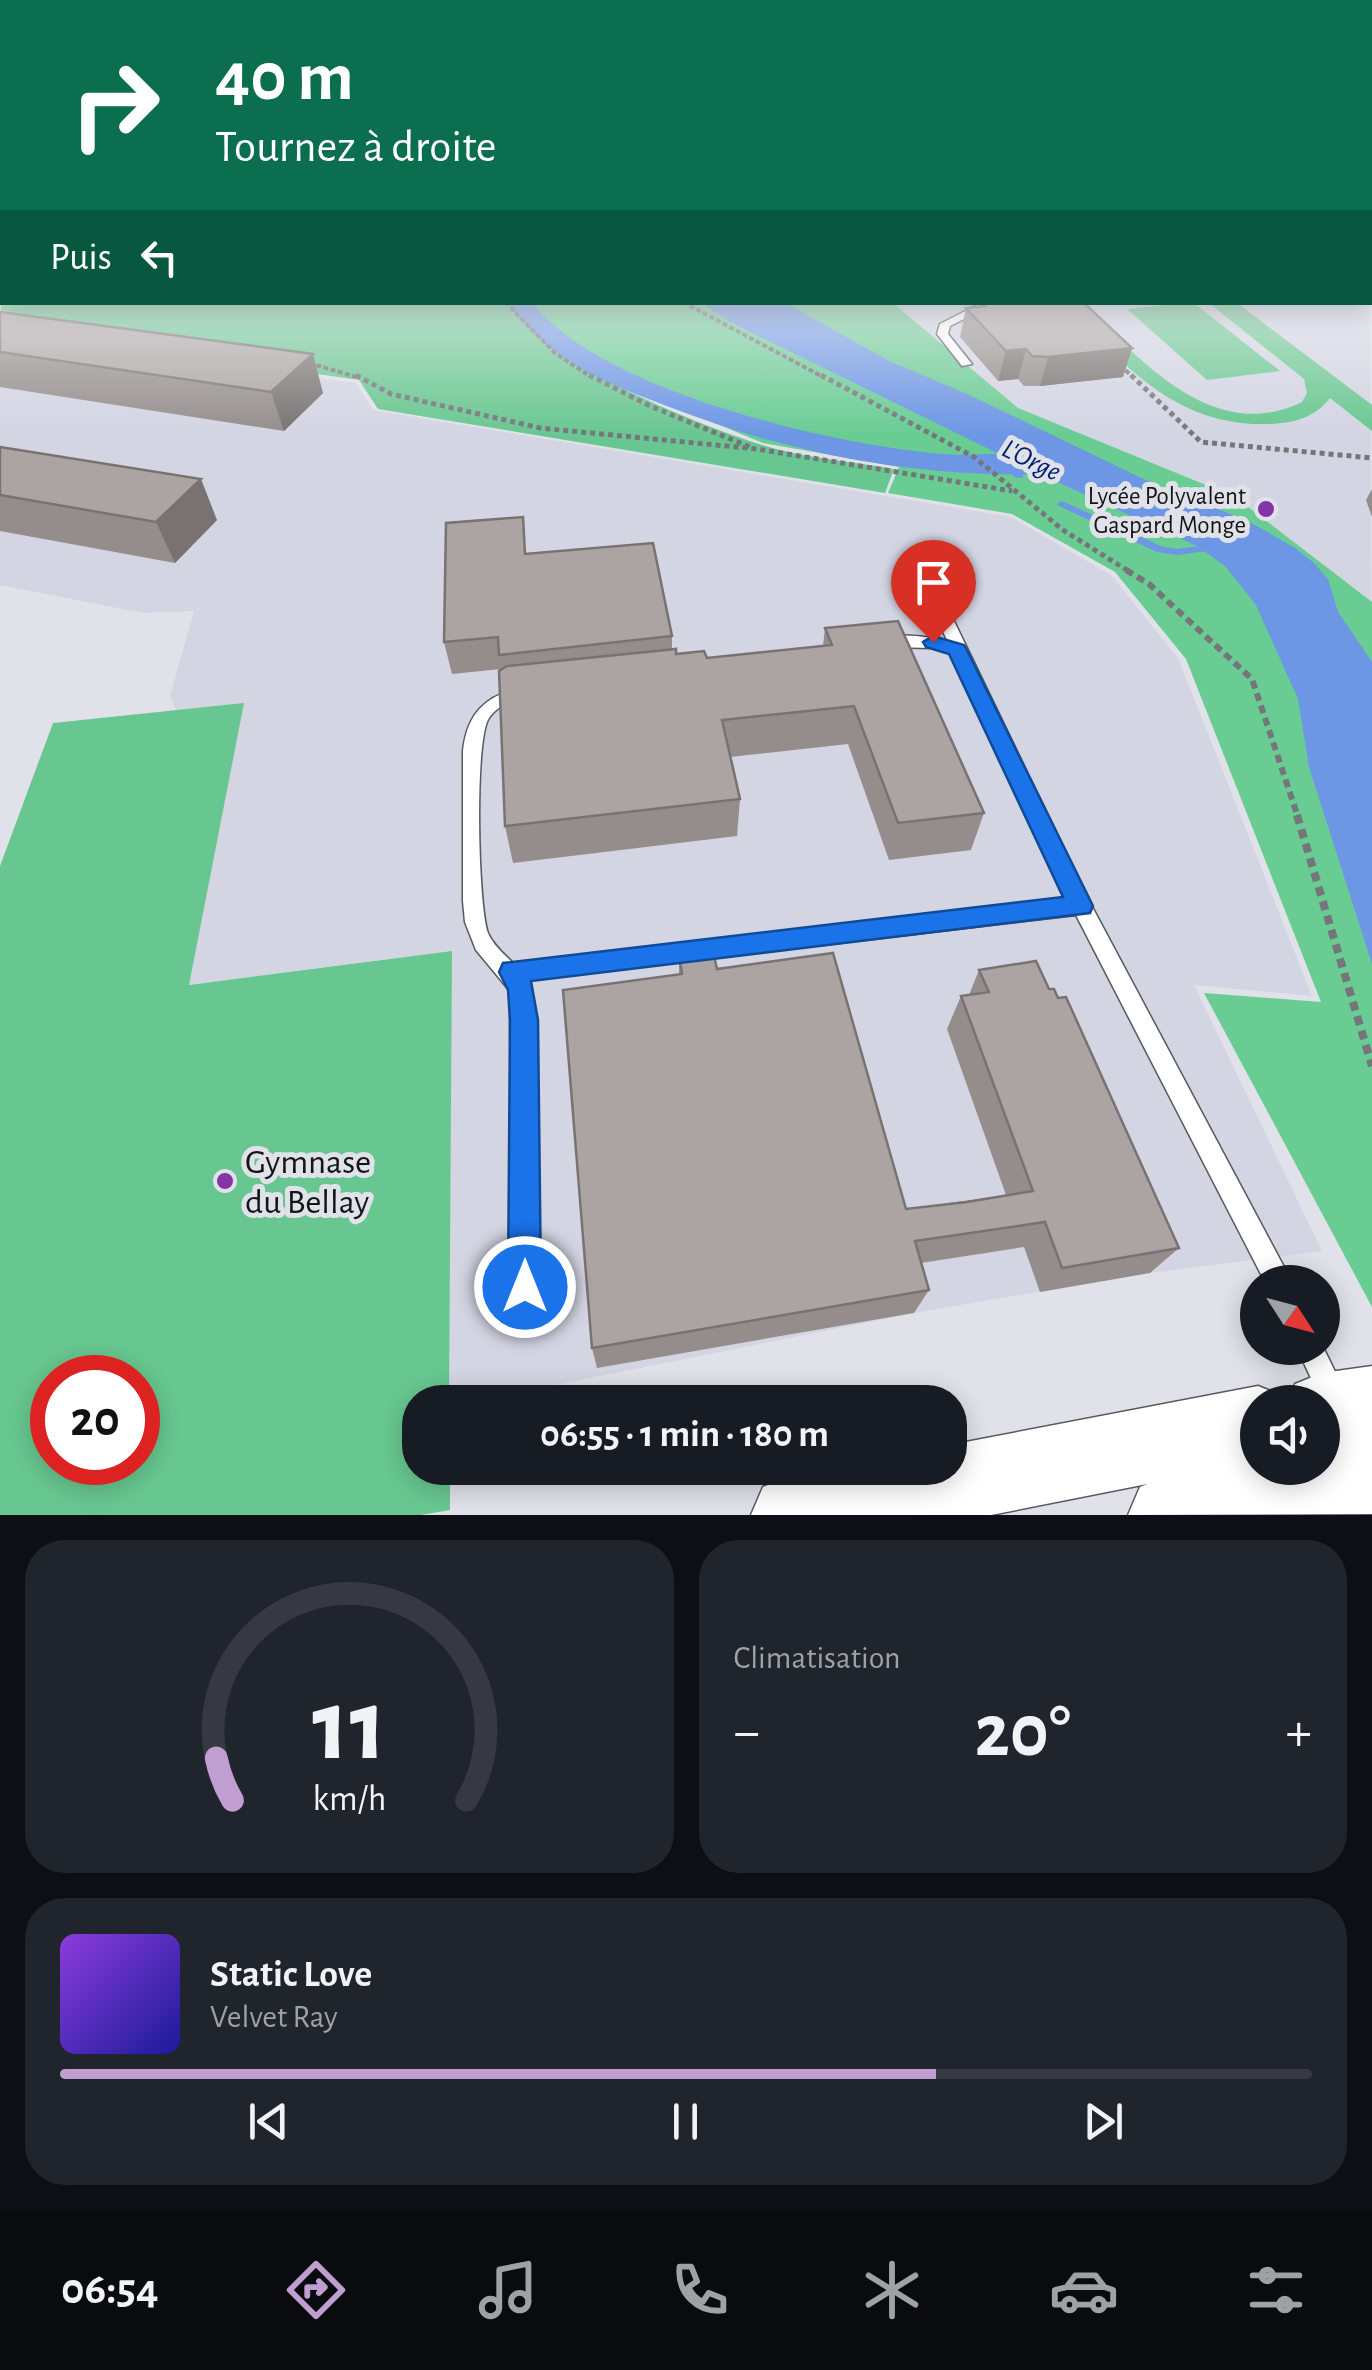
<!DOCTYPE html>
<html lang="fr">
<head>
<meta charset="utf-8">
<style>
	body { margin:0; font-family:"Alegreya Sans",sans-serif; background:#20242c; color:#f1f3f6; height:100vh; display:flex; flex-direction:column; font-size:38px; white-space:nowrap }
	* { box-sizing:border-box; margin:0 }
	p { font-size:32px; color:#9ea1a6 }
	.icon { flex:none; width:55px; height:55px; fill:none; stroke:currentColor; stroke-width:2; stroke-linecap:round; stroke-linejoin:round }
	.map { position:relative; height:1515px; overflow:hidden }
	.details { display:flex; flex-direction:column; gap:25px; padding:25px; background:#0d0f14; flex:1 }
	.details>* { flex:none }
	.banner { position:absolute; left:0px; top:0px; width:1372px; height:305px; box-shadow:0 5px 25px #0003; background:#0b6e4f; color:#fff; overflow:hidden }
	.needle { width:65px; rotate:126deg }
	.buttons { position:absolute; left:1240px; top:1265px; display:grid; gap:20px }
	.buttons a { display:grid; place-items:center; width:100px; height:100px; border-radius:50%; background:#171b24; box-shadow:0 5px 25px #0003; font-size:50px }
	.speed { position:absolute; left:30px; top:1355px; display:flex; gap:20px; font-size:50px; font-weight:700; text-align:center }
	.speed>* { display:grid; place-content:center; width:130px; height:130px; border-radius:50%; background:#171b24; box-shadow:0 5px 25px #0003; line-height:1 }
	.speed .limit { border:15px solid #d22; background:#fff; color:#111 }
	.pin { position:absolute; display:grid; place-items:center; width:85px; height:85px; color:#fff; margin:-102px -42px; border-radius:50% 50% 50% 0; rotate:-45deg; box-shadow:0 0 10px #0007 }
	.pin .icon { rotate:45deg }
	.me { position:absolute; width:110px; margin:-55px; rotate:0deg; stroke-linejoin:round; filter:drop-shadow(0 0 8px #0008) }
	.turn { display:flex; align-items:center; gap:35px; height:210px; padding:0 50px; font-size:45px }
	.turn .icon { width:130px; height:130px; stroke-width:2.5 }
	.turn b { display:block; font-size:70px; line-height:85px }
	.then { display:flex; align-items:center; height:95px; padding:0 50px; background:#0003; gap:20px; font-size:38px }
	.big { font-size:75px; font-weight:600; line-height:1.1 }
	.details .card { flex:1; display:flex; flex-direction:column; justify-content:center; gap:15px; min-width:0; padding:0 35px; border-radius:40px; background:#20242c }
	.details .dial { align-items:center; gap:0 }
	.dial svg { height:260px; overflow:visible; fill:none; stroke:#363941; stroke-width:7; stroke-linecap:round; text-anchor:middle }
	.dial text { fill:#f1f3f6; stroke:none }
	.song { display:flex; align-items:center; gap:30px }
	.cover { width:120px; height:120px; border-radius:15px; background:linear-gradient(135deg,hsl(270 70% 55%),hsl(240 70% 35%)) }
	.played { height:10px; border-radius:5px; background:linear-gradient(90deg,#c09ed2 70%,#363941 70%) }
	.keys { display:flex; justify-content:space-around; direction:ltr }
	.heat { display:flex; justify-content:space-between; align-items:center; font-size:55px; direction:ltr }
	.details .tiles { flex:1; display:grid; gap:25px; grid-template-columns:1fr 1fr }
	.card:last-child { grid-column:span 2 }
	.trip { position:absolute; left:402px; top:1385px; width:565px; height:100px; border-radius:40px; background:#171b24; box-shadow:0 5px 25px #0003; font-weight:600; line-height:100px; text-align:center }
	.menu { display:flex; height:160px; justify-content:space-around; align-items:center; background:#090b0e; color:#9ea1a6 }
	.menu .icon { width:70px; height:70px }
	.menu .active { color:#c09ed2 }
	.menu b { font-size:45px; color:#f1f3f6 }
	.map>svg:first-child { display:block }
	.built { fill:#d3d5e3 }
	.green { fill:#68c790; fill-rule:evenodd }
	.forest { fill:#69cc93 }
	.water { fill:#6d96e5 }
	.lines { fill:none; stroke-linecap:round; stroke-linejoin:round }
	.stream { fill:#6d96e5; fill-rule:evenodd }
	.canal { fill:#6d96e5; fill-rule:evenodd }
	.lane-casing { stroke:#58595f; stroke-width:3 }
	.secondary-casing { stroke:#58595f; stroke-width:3 }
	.path-far3 { stroke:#75767a; stroke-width:4; stroke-dasharray:5 2.5; stroke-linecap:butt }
	.path-far2 { stroke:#75767a; stroke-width:5; stroke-dasharray:5 4; stroke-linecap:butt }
	.path-far1 { stroke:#75767a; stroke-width:6; stroke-dasharray:8 5; stroke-linecap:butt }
	.path { stroke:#75767a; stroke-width:8; stroke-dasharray:9 6; stroke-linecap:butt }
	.lane { fill:#fff; fill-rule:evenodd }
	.secondary { fill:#fff; fill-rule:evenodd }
	.wall { fill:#948d8c }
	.shaded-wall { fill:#787372 }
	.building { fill:#aca4a3; stroke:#787372; stroke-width:2.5 }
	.route { fill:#1a73e8; stroke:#114b97; stroke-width:2.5 }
	.poi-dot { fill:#8335a6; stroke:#e1e2e9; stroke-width:4 }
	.labels { text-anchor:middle; stroke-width:10; stroke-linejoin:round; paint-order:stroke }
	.far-poi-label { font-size:25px; fill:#151517; stroke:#e1e2e9; text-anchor:end }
	.far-water-label { font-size:28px; font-style:italic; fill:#001c76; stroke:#e1e2e9 }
	.near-poi-label { font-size:35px; fill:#151517; stroke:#e1e2e9; text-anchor:start }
</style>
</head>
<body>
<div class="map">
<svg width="1372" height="1515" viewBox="0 0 1372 1515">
	<rect width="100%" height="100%" fill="#e1e2e9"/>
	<g class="built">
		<path d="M 1370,223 L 1372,796 L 1301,603 L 741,303 L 1370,302 Z"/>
		<path d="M 0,332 L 356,383 L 373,410 L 1011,517 L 1111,575 L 1178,658 L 1312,996 L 1194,985 L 1322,1251 L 1150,1273 L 914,1313 L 471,1402 L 449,1402 L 451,951 L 188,985 L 243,704 L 176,710 L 170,696 L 194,611 L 143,613 L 0,585 Z"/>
	</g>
	<g class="green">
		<path d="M 2,279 L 2,302 L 510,303 C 552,366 686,420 759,444 C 801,458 850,461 894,469 L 885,493 L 378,409 L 359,380 L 0,329 Z"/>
		<path d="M 1194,302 L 1194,303 L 1280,371 L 1207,380 L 1127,309 Z"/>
		<path d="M 1081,303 C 1139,357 1212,446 1302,402 L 1307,393 L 1304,379 L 1209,303 L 1237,303 L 1372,405 L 1372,431 L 1330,398 C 1314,418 1294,423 1269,424 C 1174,427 1125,364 1063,304 Z"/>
		<path d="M 244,703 L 189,985 L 452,951 L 449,1402 L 420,1402 L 420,1468 L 450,1468 L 450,1510 L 421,1515 L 0,1515 L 0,866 L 53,723 ZM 52,1378 L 138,1378 L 138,1462 L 52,1462 Z"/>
	</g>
	<path class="forest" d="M 513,303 L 893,303 L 1018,408 L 1235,497 L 1372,602 L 1372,1307 L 1204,993 L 1321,1002 L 1186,659 L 1115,572 L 1012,514 L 888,493 L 899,467 L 763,443 L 618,383 L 555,346 Z"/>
	<path class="water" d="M 701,303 L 786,303 L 889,361 L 967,394 L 1160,487 L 1246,520 L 1295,548 L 1314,563 L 1328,579 L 1338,612 L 1372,662 L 1372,964 L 1309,767 L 1298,699 L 1256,605 L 1225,566 L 1197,546 L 1044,476 L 730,322 Z"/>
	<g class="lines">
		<g class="stream">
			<path d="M 1006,464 L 1023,474 L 1023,478 L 1017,478 L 1003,469 L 1003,465 Z"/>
			<path d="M 1062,501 L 1163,547 L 1177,549 L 1214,544 L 1219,547 L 1214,550 L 1177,555 L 1157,552 L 1059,506 L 1057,504 Z"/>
		</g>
		<path class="canal" d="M 507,302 L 532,302 C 599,391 834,445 942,454 C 979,457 1021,449 1057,458 L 1062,465 L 1057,472 L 1046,474 C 914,478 787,453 664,405 C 602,381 546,359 507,302 Z"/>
		<defs>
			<g id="lane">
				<path d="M 983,302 L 998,302 L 950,326 L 948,334 L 972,364 L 962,366 L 937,334 L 940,324 Z"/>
				<path d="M 944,612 L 952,617 L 1089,901 L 1292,1282 L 1265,1282 L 1076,915 L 526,980 L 532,990 L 538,1287 L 534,1296 L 525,1300 L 516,1296 L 512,1287 L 510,991 L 476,950 L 465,922 L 463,901 L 463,751 C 467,713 486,695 523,687 L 531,693 L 529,697 C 514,701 498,704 489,718 C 474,740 478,906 488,933 C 493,945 504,954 513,963 L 1068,899 L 954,654 L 933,648 L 884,647 L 876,642 C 892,631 929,636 948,642 L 936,617 Z"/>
				<path d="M 1322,1345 L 1346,1394 L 1342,1404 L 1332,1408 L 1322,1402 L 1297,1348 L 1322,1348 Z"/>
			</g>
			<g id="secondary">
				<path d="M 2,233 L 2,249 L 0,250 L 0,234 Z"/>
				<path d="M 1372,1366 L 1372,1514 L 1128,1515 L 1140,1487 L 1147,1484 L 991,1515 L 751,1515 L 763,1487 C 823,1462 886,1468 950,1468 L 950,1445 L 1258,1386 L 1285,1397 L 1287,1402 L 1258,1402 L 1258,1468 L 1322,1468 L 1322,1402 L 1288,1402 L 1295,1384 L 1322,1373 Z"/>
			</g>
		</defs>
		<use href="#lane" class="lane-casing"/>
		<use href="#secondary" class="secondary-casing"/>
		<g class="path-far3">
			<path d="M 505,302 L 555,353 L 593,378"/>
			<path d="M 683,302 L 825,378"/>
			<path d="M 309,363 L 360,378"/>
			<path d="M 1120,365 L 1134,378"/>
		</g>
		<g class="path-far2">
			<path d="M 356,375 L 391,394 L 540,428 L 757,449 L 1012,491"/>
			<path d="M 589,375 L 650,406 L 750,447"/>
			<path d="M 821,375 L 974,457 L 1063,530 L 1130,572"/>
			<path d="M 1131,375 L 1201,442 L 1372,458"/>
		</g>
		<path class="path-far1" d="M 1126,570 L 1149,584 L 1252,679 L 1298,817"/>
		<path class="path" d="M 1297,815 L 1372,1066"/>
		<use href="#lane" class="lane"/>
		<use href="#secondary" class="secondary"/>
	</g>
	<g class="wall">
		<path d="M 981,302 L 1083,302 L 1132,348 L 1123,377 L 1040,386 L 1024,386 L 1018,379 L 998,381 L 960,337 L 966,308 L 980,306 Z"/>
		<path d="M 0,312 L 323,393 L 284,431 L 0,387 Z"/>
		<path d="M 0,447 L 217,520 L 175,563 L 0,531 Z"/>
		<path d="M 1372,489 L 1372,517 L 1366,500 Z"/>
		<path d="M 528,554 L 672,636 L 672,650 L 676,654 L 707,658 L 823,646 L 825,628 L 984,813 L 971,850 L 889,860 L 848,744 L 730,757 L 740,799 L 737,836 L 513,863 L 505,826 L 501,669 L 452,674 L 444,642 Z"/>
		<path d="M 679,952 L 717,969 L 906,1209 L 1006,1195 L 947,1029 L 961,996 L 969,995 L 979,970 L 1049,989 L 1179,1248 L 1150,1273 L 1040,1292 L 1024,1247 L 921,1263 L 929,1290 L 914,1313 L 597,1368 L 592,1348 L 679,974 Z"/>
	</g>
	<g class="shaded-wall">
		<path d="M 1132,348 L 1123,377 L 1040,386 L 1048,357 Z"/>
		<path d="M 1026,349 L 1018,379 L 998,381 L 1006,351 Z"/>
		<path d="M 313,354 L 323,393 L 284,431 L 271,392 Z"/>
		<path d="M 201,479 L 217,520 L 175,563 L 156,522 Z"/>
	</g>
	<g class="building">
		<path d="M 982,302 L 1083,302 L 1132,348 L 1048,357 L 1032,356 L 1026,349 L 1006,351 L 966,308 L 985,306 Z"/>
		<path d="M 0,312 L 313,354 L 271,392 L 0,352 Z"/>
		<path d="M 0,447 L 201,479 L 156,522 L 0,495 Z"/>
		<path d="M 523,517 L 525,554 L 653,543 L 672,636 L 499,655 L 498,637 L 444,642 L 446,523 Z"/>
		<path d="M 898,621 L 984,813 L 898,823 L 854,706 L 722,720 L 740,799 L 505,826 L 499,671 L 507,666 L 676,649 L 676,654 L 704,651 L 707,658 L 832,645 L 825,628 Z"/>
		<path d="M 712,947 L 717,969 L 833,953 L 906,1209 L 967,1202 L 1033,1191 L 961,996 L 989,992 L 979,970 L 1036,961 L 1049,989 L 1054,989 L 1058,998 L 1066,997 L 1179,1248 L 1062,1268 L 1045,1222 L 915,1241 L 929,1290 L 592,1348 L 563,990 L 682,974 L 679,952 Z"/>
	</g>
	<linearGradient id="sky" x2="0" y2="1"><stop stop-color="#77a8e7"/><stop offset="0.51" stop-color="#f2f2f5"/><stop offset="1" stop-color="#f2f2f5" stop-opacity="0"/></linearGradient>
	<rect width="1372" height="435" fill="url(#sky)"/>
	<path class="route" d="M 933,636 L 964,645 L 967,650 L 1093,906 L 1090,913 L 531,981 L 538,1020 L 541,1287 L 537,1299 L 525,1304 L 513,1299 L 508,1287 L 510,1020 L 508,990 L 499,972 L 503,963 L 1063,897 L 949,654 L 926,647 L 923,642 Z"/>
	<g class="poi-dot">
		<circle cx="1266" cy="509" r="10"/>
		<circle cx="225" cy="1181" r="10"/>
	</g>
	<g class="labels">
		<g class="far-poi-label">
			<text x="1246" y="504">Lycée Polyvalent<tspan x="1246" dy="29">Gaspard Monge</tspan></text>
		</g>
		<g class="far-water-label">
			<text transform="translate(1032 459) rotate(26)" y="10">L'Orge</text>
		</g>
		<g class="near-poi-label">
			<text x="245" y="1173">Gymnase<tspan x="245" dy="40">du Bellay</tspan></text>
		</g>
	</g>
</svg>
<div class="buttons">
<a><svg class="needle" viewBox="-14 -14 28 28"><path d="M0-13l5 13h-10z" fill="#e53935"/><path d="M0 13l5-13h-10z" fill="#9ea1a6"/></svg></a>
<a><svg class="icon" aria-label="sound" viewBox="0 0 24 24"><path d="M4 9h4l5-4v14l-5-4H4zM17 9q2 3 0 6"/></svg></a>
</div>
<div class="speed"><div class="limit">20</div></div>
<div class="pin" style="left:933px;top:642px;background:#d93025"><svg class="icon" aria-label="arrive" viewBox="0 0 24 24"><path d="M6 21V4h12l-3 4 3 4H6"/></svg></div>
<svg class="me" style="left:525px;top:1287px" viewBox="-20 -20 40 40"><circle r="17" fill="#1a73e8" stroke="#fff" stroke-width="3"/><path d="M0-11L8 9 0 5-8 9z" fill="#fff"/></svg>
<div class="trip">06:55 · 1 min · 180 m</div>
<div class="banner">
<div class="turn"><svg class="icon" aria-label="right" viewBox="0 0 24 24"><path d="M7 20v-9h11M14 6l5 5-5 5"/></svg><div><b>40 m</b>Tournez à droite</div></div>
<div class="then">Puis<svg class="icon" aria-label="left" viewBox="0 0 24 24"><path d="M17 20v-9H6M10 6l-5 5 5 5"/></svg></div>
</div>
</div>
<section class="details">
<div class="tiles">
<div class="card dial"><svg viewBox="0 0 100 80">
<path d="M14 69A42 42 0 1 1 86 69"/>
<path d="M14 69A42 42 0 0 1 9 56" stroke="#c09ed2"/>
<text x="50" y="56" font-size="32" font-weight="700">11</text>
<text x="50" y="72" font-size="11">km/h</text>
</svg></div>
<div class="card"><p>Climatisation</p>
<div class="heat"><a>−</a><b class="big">20°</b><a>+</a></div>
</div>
<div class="card">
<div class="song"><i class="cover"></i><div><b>Static Love</b><p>Velvet Ray</p></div></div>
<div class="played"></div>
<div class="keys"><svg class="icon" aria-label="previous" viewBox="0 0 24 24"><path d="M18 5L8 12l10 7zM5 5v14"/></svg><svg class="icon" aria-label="pause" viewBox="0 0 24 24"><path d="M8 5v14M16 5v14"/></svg><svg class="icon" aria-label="next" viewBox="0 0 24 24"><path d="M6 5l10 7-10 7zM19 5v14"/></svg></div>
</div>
</div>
</section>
<nav class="menu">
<b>06:54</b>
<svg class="icon active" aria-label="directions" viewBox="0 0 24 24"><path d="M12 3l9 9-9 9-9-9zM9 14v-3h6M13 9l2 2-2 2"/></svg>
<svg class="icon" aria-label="music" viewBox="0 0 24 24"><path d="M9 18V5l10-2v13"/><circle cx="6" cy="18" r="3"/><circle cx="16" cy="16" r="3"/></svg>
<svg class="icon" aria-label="phone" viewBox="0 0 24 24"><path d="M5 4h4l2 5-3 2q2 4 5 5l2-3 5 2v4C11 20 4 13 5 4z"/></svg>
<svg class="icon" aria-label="climate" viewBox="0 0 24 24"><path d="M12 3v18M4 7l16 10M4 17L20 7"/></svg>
<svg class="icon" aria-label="car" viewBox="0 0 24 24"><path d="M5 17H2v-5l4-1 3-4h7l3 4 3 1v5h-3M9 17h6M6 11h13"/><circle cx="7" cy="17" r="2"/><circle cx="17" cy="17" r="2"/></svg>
<svg class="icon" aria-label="filters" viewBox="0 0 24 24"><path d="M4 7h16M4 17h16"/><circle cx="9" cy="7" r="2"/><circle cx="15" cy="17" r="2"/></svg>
</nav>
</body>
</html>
